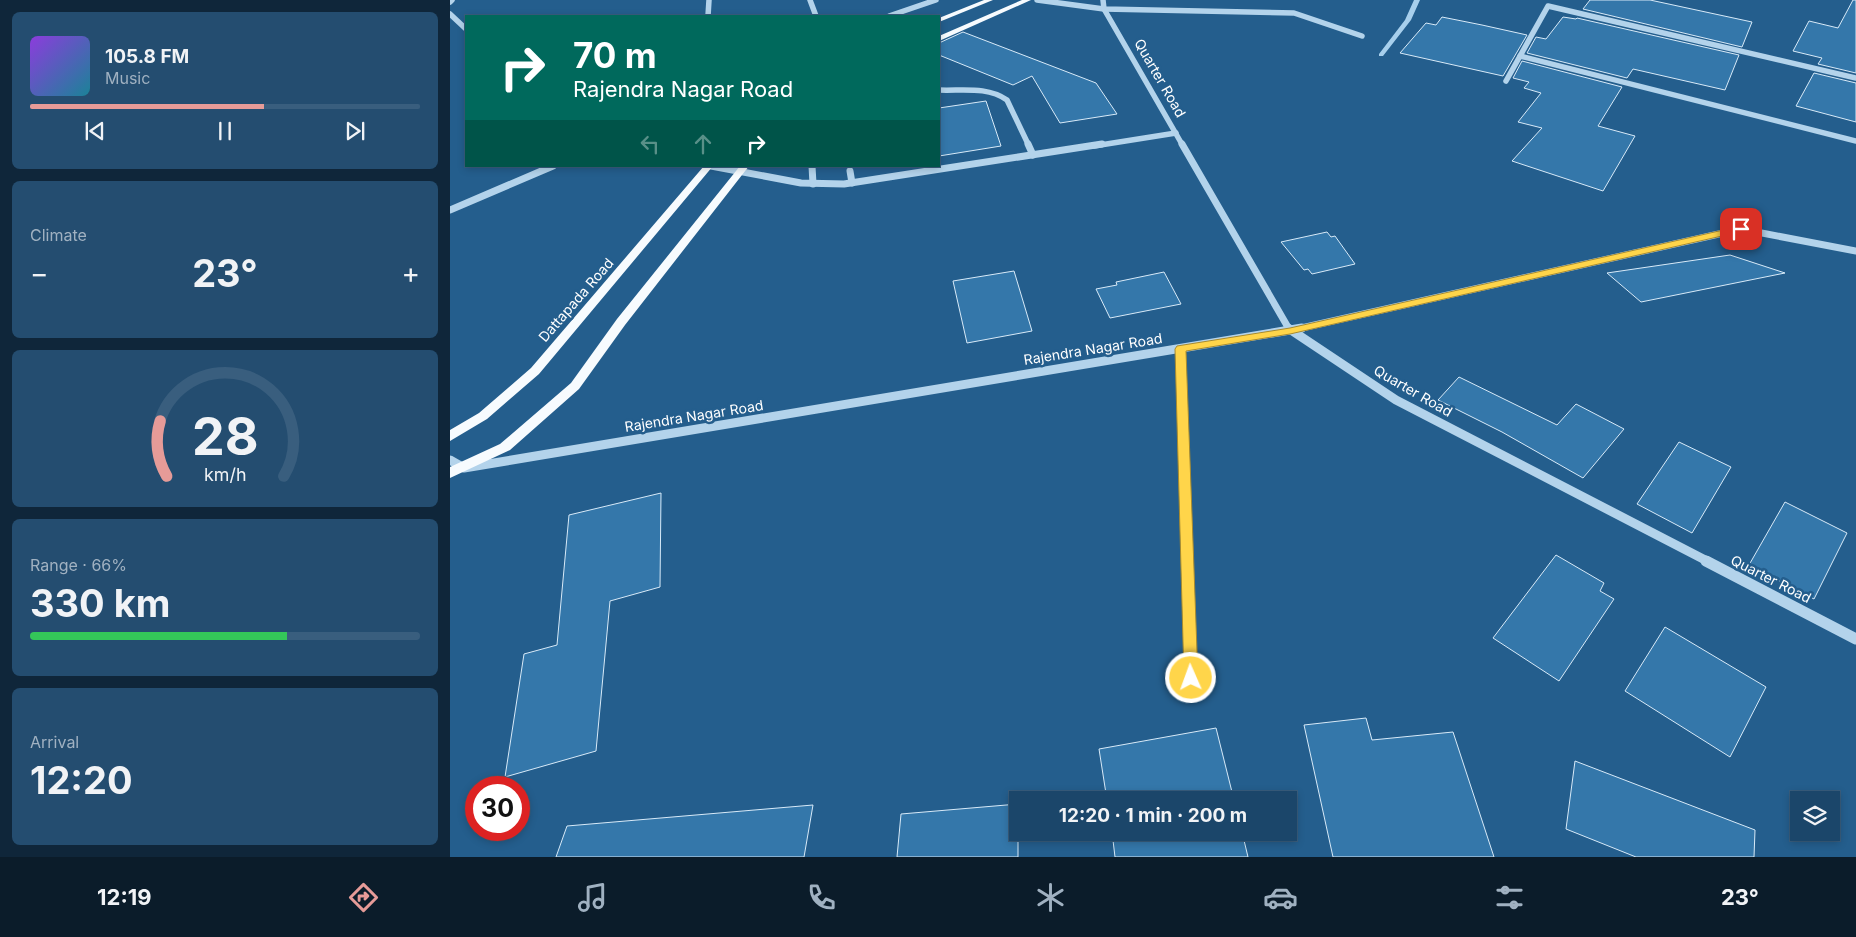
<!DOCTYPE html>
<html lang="en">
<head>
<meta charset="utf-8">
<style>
	body { margin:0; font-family:Inter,sans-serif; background:#244d70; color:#f1f3f6; height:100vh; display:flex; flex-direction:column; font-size:19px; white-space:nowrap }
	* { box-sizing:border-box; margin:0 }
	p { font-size:16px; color:#a0b1c1 }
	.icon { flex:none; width:28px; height:28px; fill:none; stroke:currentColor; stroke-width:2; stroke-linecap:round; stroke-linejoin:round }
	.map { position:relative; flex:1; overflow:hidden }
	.details { display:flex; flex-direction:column; gap:12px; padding:12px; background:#0f263a; width:450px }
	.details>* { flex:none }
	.hud { position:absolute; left:15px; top:15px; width:475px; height:152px; border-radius:0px; box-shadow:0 2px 8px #0003,0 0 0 1px #395e7e; background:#00695c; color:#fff; overflow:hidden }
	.tools { position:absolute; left:1340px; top:791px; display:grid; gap:10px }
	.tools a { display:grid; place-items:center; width:50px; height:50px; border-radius:0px; background:#1b466a; box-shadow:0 2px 8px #0003,0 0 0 1px #395e7e; font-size:25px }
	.speed { position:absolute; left:15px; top:776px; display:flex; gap:10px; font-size:25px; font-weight:700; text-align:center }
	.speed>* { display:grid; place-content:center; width:65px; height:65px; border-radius:50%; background:#1b466a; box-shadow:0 2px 8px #0003,0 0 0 1px #395e7e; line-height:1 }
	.speed .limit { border:8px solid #d22; background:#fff; color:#111 }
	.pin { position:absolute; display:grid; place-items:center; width:42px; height:42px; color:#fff; margin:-21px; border-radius:10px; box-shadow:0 2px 8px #0006 }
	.me { position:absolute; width:55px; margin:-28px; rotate:358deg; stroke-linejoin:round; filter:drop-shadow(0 0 4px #0008) }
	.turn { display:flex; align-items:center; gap:18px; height:105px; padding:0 25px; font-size:22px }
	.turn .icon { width:65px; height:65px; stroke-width:2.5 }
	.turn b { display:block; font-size:35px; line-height:42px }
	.lanes { display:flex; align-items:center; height:48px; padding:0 25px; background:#0003; justify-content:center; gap:25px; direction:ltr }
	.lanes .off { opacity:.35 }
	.big { font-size:38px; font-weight:700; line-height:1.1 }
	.details .widget { flex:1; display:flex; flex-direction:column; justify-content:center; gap:8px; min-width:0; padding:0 18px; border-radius:8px; background:#244d70 }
	.details .dial { align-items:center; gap:0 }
	.dial svg { height:130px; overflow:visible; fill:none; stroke:#395e7e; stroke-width:7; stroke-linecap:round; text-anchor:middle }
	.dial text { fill:#f1f3f6; stroke:none }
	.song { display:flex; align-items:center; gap:15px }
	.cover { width:60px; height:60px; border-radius:8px; background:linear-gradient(135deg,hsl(270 70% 55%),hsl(190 70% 35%)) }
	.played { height:5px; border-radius:2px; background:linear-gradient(90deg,#e69b98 60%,#395e7e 60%) }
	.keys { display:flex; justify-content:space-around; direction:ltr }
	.heat { display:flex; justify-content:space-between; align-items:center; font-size:28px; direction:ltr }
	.charge { height:8px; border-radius:4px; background:linear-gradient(90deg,#34c759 66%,#395e7e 0) }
	.trip { position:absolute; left:559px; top:791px; width:288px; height:50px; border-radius:0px; background:#1b466a; box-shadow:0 2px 8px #0003,0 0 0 1px #395e7e; font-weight:700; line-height:50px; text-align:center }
	.tab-bar { display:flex; height:80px; justify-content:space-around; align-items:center; background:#0b1c2a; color:#a0b1c1 }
	.tab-bar .icon { width:35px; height:35px }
	.tab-bar .selected { color:#e69b98 }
	.tab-bar b { font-size:22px; color:#f1f3f6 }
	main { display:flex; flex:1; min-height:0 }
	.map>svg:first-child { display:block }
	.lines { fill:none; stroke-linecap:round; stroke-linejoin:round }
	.stream { fill:#a7cfec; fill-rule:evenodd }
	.building { fill:#3477aa; stroke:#d8eaf8 }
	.minor-far3 { stroke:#b3d3eb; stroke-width:5.5 }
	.minor-far2 { stroke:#b3d3eb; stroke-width:7 }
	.minor-far1 { stroke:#b3d3eb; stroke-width:9 }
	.minor { stroke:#b3d3eb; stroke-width:11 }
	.major { fill:#f7fbfe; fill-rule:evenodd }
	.route { fill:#ffd54a; stroke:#a68a30 }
	.labels { text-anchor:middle; stroke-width:5; stroke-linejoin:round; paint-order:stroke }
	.street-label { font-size:14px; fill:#fff; stroke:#245e8d }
</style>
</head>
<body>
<main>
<section class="details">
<div class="widget">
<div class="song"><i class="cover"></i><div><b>105.8 FM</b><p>Music</p></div></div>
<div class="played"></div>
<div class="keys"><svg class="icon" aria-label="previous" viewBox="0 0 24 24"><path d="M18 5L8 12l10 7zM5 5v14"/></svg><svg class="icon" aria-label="pause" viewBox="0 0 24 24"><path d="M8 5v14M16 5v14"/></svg><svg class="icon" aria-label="next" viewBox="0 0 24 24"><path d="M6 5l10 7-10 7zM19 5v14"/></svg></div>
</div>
<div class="widget"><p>Climate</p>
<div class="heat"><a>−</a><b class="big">23°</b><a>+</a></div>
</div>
<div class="widget dial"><svg viewBox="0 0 100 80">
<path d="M14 69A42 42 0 1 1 86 69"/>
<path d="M14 69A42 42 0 0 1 10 35" stroke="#e69b98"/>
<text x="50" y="56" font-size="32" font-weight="700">28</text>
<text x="50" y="72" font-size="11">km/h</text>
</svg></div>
<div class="widget"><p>Range · 66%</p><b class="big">330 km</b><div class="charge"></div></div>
<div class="widget"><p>Arrival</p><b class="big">12:20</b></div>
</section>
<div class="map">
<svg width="1406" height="857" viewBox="0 0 1406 857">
	<rect width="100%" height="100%" fill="#245e8d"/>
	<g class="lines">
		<path class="stream" d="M 964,0 L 970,0 L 961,20 L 933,56 L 929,56 L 929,54 L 955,20 Z"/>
	</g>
	<g class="building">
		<path d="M 1140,0 L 1200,0 L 1302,22 L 1292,47 L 1133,9 Z"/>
		<path d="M 1403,0 L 1406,0 L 1406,73 L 1368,64 L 1372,58 L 1343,51 L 1359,21 L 1388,28 Z"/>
		<path d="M 992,17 L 1032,25 L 1077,35 L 1053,76 L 950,53 L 976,23 L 986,25 Z"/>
		<path d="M 1113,17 L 1126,19 L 1127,18 L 1289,55 L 1275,90 L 1183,69 L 1177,78 L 1077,53 L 1086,37 L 1096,39 Z"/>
		<path d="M 513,32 L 646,83 L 667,114 L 610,123 L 582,76 L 563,85 L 489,55 L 489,43 Z"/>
		<path d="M 1072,61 L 1172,87 L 1148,126 L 1185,136 L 1153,191 L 1062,161 L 1092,128 L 1068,122 L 1091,93 L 1074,88 L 1079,82 L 1063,78 Z"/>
		<path d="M 1364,73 L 1406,83 L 1406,122 L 1346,106 Z"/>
		<path d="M 536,101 L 551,146 L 489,156 L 489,108 Z"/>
		<path d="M 877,232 L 881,237 L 885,236 L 905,264 L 862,274 L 858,269 L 854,270 L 831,242 Z"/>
		<path d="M 1280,255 L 1335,273 L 1191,302 L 1157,273 Z"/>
		<path d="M 564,271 L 582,331 L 517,343 L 503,281 Z"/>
		<path d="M 714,272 L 731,304 L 660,318 L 646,289 L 667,285 L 666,282 Z"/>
		<path d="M 1009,377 L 1107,425 L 1126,404 L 1174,429 L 1133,478 L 1052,432 L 988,400 Z"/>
		<path d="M 1229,442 L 1281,467 L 1242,533 L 1187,504 Z"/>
		<path d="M 211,493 L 210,587 L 160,601 L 146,751 L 55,777 L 74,654 L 107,645 L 119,515 Z"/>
		<path d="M 1335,502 L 1397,533 L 1364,599 L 1299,565 Z"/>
		<path d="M 1106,555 L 1154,583 L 1150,591 L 1164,599 L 1109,681 L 1043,638 Z"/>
		<path d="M 1215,627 L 1316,687 L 1280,757 L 1175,691 Z"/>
		<path d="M 916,718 L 922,740 L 1003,732 L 1044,857 L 883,857 L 854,725 Z"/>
		<path d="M 766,728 L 784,800 L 657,800 L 649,749 Z"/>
		<path d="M 1125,761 L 1305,830 L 1304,857 L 1186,857 L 1116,829 Z"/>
		<path d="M 568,804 L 568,857 L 447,857 L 451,814 Z"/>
		<path d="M 363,805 L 354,857 L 106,857 L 117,826 Z"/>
		<path d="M 662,832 L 792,832 L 798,857 L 665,857 Z"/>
	</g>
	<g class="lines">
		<g class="minor-far3">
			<path d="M 360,0 L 366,16"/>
			<path d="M 587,0 L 654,9 L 844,13 L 912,36"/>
			<path d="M 653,0 L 654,9 L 733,146"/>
			<path d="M 0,2 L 2,0"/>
			<path d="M 0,14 L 16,29"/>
			<path d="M 258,16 L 259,0"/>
			<path d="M 439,16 L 486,0"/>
			<path d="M 1070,56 L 1406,141"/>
			<path d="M 1056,81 L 1098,6 L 1406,78"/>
			<path d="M 489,90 C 512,91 537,86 557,100 L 579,146"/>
			<path d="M 644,146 L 726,133"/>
		</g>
		<g class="minor-far2">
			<path d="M 578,144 L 583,155"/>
			<path d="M 732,144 L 839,329"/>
			<path d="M 261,166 L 351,183 L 394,184 L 652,144"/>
			<path d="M 362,166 L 363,184"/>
			<path d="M 400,171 L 402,183"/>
			<path d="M 0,210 L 103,166"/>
			<path d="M 847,329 L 1291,229 L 1406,251"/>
		</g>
		<g class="minor-far1">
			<path d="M 838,328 L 946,400 L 1259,562"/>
			<path d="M 730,349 L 737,562"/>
			<path d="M 0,460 L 14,468 L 852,328"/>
		</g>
		<g class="minor">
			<path d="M 737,561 L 742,697"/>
			<path d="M 1256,561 L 1406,639"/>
		</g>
		<g class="major">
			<path d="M 534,0 L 543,0 L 489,22 L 489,18 Z"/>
			<path d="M 572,0 L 581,0 L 489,41 L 489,36 Z"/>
			<path d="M 254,166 L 263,166 L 89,374 L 37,419 L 0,441 L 0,430 L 29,413 L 81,368 Z"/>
			<path d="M 290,166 L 299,166 L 175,325 L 129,389 L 60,450 L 0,478 L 0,467 L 50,444 L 121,383 L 167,319 Z"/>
		</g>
	</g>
	<path class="route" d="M 1291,226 L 1295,229 L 1294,231 L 840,334 L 736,351 L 748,678 L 746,682 L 741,684 L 736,682 L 734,678 L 725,349 L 727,346 L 840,328 Z"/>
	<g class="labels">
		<g class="street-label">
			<text transform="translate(710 78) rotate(60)" y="5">Quarter Road</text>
			<text transform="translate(126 300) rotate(-49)" y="5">Dattapada Road</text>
			<text transform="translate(643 349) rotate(-9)" y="5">Rajendra Nagar Road</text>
			<text transform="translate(963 391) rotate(30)" y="5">Quarter Road</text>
			<text transform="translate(244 416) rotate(-9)" y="5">Rajendra Nagar Road</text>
			<text transform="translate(1321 579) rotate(27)" y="5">Quarter Road</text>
		</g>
	</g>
</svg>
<div class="tools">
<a><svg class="icon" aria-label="layers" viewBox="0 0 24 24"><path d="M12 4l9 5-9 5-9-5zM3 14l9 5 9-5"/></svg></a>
</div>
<div class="speed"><div class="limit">30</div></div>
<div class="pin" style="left:1291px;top:229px;background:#d93025"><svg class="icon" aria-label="arrive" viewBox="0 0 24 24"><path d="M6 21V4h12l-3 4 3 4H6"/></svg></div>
<svg class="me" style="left:741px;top:678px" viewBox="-20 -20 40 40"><circle r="17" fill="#ffd54a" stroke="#fff" stroke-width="3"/><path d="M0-11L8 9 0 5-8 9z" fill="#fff"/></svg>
<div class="trip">12:20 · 1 min · 200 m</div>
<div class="hud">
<div class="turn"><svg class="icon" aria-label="right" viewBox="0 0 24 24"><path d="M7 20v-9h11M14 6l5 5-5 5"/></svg><div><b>70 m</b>Rajendra Nagar Road</div></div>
<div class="lanes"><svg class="icon off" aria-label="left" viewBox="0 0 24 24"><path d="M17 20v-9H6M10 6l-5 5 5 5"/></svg><svg class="icon off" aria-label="ahead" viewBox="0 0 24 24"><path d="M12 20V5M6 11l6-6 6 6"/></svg><svg class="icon" aria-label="right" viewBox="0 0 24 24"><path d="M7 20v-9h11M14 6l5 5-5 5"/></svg></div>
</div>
</div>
</main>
<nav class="tab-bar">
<b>12:19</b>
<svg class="icon selected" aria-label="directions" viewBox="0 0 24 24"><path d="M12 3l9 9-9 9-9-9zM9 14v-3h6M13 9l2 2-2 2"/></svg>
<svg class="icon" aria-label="music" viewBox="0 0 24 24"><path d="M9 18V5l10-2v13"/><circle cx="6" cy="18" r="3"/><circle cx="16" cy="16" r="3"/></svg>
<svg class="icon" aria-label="phone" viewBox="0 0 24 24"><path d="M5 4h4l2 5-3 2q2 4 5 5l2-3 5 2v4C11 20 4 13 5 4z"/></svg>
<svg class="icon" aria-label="climate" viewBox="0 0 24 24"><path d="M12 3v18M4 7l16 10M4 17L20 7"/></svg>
<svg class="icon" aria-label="car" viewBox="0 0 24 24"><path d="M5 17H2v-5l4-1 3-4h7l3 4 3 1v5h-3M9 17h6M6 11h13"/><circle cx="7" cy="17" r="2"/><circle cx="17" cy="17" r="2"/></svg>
<svg class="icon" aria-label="filters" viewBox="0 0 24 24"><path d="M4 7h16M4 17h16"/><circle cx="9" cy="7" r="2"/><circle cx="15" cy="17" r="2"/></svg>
<b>23°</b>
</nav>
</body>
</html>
